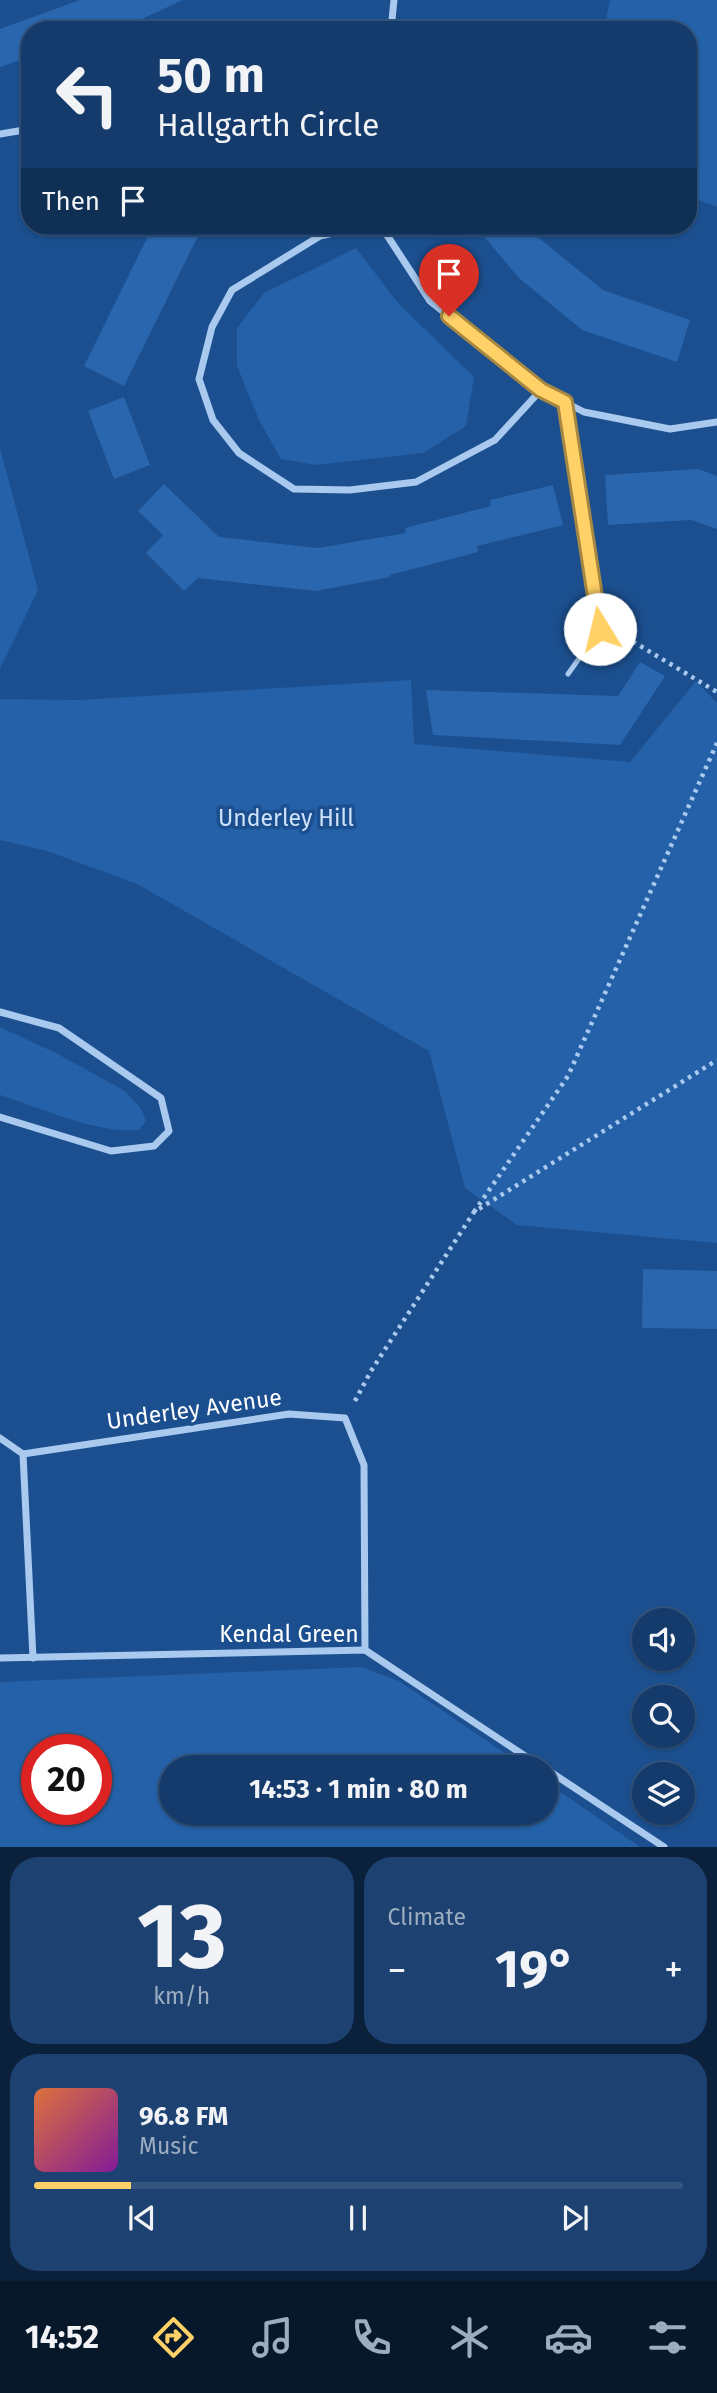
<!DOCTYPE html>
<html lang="en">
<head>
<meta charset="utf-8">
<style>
	body { margin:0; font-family:"Fira Sans",sans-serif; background:#1d4271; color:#f1f3f6; height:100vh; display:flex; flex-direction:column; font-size:26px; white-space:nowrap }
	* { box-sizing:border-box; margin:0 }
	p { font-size:23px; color:#9dadc1 }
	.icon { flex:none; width:38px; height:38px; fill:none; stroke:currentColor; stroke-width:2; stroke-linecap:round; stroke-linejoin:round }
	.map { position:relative; height:1847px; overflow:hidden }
	.panel { display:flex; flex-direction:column; gap:10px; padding:10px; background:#0b203b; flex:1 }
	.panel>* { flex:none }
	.banner { position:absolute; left:21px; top:21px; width:676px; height:214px; border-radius:28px; box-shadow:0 2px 5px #0004,0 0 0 2px #33557e; background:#143b6b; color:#f1f3f6; overflow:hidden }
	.tools { position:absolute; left:632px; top:1608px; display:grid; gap:14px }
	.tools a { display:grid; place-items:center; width:63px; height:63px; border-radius:50%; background:#143b6b; box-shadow:0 2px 5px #0004,0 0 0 2px #33557e; font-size:35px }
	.speed { position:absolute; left:21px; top:1734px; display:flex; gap:14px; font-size:35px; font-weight:700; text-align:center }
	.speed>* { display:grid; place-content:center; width:91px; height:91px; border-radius:50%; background:#143b6b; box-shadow:0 2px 5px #0004,0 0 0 2px #33557e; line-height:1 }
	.speed .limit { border:10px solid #d22; background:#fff; color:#111 }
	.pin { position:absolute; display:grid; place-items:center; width:60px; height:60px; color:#fff; margin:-72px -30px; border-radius:50% 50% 50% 0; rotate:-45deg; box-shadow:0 0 7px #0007 }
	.pin .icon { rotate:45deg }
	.me { position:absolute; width:77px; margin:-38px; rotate:351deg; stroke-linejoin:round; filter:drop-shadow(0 0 5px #0008) }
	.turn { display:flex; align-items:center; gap:24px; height:147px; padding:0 21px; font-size:32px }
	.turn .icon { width:91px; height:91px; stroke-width:2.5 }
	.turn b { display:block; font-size:49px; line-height:60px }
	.then { display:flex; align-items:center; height:66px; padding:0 21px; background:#0003; gap:14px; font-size:26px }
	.big { font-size:52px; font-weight:700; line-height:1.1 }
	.panel .card { flex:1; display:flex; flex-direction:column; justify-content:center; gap:10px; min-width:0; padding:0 24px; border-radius:28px; background:#1d4271 }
	.panel .dial { align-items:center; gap:0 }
	.dial b { font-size:91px; line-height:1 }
	.song { display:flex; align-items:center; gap:21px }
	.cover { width:84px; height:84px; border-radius:10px; background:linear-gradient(135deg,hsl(20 70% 55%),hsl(290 70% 35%)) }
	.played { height:7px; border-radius:4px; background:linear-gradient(90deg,#ffd166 15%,#33557e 15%) }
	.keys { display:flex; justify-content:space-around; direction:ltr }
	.heat { display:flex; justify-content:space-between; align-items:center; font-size:38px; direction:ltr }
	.panel .tiles { flex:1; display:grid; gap:10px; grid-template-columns:1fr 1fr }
	.card:last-child { grid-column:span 2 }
	.trip { position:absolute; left:159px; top:1755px; width:399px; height:70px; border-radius:35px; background:#143b6b; box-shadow:0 2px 5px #0004,0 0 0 2px #33557e; font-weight:700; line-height:70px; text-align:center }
	.tab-bar { display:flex; height:112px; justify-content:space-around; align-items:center; background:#08182b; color:#9dadc1 }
	.tab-bar .icon { width:49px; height:49px }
	.tab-bar .selected { color:#ffd166 }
	.tab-bar b { font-size:32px; color:#f1f3f6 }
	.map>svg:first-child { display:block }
	.green { fill:#2461a8; fill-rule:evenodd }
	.building { fill:#2a66ad }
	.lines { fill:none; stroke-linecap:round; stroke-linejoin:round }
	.path { stroke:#a9c9ee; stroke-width:4.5; stroke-dasharray:3.5 5; stroke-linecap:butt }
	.service { stroke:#a9c9ee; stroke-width:5 }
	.minor { stroke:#a9c9ee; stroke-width:7 }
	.route-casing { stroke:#a68842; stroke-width:18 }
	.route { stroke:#ffd166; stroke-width:12 }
	.labels { text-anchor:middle; stroke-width:7; stroke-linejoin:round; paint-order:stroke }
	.park-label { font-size:23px; fill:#cfe3fa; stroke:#1b4f8f }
	.street-label { font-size:23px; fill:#fff; stroke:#1b4f8f }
</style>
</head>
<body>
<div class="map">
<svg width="717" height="1847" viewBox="0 0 717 1847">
	<rect width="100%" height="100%" fill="#1b4f8f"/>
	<g class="green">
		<path d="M 610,0 L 717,0 L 717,207 L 688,196 L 688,30 L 604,30 Z"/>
		<path d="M 356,248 L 398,303 L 474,377 L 466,426 L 423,453 L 317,465 L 281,459 L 259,420 L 237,366 L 237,328 L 264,293 Z"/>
		<path d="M 0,448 L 38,590 L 0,669 Z"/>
		<path d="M 411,680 L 414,744 L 630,762 L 696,681 L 717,703 L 717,1243 L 517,1225 L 465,1188 L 429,1051 L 137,884 L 47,851 L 0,840 L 0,699 L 79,700 Z"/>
		<path d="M 0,1027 L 56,1053 L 125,1091 L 141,1109 L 146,1121 L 139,1130 C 98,1134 40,1108 0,1095 Z"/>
		<path d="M 361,1667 L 399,1681 L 525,1767 L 172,1768 L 172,1813 L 546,1813 L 546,1782 L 640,1847 L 0,1847 L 0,1682 ZM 37,1750 L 96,1750 L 96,1810 L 37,1810 Z"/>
	</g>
	<g class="building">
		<path d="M 80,0 L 183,0 L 118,30 L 30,30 L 30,57 L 0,67 L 0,29 Z"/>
		<path d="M 153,226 L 203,226 L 124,386 L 84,366 Z"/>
		<path d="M 475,226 L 524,226 L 603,290 L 690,320 L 677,362 L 582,330 L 519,278 Z"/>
		<path d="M 124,397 L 150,465 L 114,479 L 88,411 Z"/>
		<path d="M 698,469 L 717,476 L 717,529 L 691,520 L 608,525 L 605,475 Z"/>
		<path d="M 164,484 L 219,537 L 318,548 L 406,533 L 405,528 L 491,506 L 490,500 L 553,485 L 563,525 L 477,546 L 478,552 L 390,575 L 390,577 L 316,591 L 198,578 L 184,591 L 146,553 L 163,535 L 138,511 Z"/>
		<path d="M 640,662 L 665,676 L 620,745 L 433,735 L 426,690 L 618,696 Z"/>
		<path d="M 643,1269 L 717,1271 L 717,1329 L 642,1328 Z"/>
	</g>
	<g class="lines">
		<g class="path">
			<path d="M 617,636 L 632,641 L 717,692"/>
			<path d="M 474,1212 L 568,1076 L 717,743"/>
			<path d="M 355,1401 L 371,1371 L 474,1212 L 717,1060"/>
		</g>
		<path class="service" d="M 565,402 L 600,629 L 568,674"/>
		<g class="minor">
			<path d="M 391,30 L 394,0"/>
			<path d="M 0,134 L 30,129"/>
			<path d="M 364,226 L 320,236 L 232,290 L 212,327 L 199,379 L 213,420 L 239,453 L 294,489 L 350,490 L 416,482 L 495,440 L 541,390"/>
			<path d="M 381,226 L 430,301 L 541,390 L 584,412 L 670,429 L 717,422"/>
			<path d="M 0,1012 L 59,1028 L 161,1098 L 169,1131 L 154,1146 L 111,1151 L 0,1117"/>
			<path d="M 0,1438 L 23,1454 L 33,1658"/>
			<path d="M 23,1454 L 289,1414 L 345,1418 L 364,1465 L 365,1650"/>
			<path d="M 0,1658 L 365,1650 L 543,1768"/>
			<path d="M 546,1769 L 664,1847"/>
		</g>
	</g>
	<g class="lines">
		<defs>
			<path id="route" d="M 449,316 L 541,390 L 565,402 L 600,629"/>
		</defs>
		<use href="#route" class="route-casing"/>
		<use href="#route" class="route"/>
	</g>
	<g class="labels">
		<g class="park-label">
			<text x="286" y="826">Underley Hill</text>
		</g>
		<g class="street-label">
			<text transform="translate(194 1409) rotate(-8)" y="8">Underley Avenue</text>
			<text x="289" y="1642">Kendal Green</text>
		</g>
	</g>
</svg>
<div class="tools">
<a><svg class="icon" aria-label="sound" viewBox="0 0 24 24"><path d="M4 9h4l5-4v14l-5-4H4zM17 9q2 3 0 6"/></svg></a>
<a><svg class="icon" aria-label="search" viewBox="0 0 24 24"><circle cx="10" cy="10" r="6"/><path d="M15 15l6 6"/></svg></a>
<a><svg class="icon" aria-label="layers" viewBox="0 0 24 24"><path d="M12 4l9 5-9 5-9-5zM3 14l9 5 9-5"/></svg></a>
</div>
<div class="speed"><div class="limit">20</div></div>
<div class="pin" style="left:449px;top:316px;background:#d93025"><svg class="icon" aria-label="arrive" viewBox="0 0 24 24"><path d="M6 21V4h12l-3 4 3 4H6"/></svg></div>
<svg class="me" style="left:600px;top:629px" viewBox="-20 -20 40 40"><circle r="19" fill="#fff"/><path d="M0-13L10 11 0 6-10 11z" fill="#ffd166"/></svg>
<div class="trip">14:53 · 1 min · 80 m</div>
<div class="banner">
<div class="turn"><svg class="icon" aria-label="left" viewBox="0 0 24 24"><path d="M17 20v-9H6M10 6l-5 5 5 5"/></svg><div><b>50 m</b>Hallgarth Circle</div></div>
<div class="then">Then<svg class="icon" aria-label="arrive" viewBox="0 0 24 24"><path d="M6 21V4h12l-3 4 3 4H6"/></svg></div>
</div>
</div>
<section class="panel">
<div class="tiles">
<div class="card dial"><b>13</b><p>km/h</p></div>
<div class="card"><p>Climate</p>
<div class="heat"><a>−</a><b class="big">19°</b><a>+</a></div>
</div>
<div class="card">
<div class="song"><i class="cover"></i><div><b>96.8 FM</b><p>Music</p></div></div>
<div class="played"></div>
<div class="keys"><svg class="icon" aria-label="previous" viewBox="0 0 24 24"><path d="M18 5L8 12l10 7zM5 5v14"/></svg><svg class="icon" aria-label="pause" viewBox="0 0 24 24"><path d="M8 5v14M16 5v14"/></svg><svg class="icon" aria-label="next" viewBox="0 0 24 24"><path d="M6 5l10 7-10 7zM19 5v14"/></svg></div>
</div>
</div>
</section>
<nav class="tab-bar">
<b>14:52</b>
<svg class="icon selected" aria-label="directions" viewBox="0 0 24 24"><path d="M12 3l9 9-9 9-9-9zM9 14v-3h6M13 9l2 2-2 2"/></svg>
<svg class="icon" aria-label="music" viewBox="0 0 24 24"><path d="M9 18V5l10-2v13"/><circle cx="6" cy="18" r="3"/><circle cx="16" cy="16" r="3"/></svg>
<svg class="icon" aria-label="phone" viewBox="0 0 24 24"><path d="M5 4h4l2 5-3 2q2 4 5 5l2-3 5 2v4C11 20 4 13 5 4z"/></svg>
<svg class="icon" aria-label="climate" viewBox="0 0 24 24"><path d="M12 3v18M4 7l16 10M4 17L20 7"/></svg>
<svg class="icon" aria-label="car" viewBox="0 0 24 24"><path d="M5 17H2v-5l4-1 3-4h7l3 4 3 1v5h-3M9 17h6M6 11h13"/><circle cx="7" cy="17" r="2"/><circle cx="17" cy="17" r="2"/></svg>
<svg class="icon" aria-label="filters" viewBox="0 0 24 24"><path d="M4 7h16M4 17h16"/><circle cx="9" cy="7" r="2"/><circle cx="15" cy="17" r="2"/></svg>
</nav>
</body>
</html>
